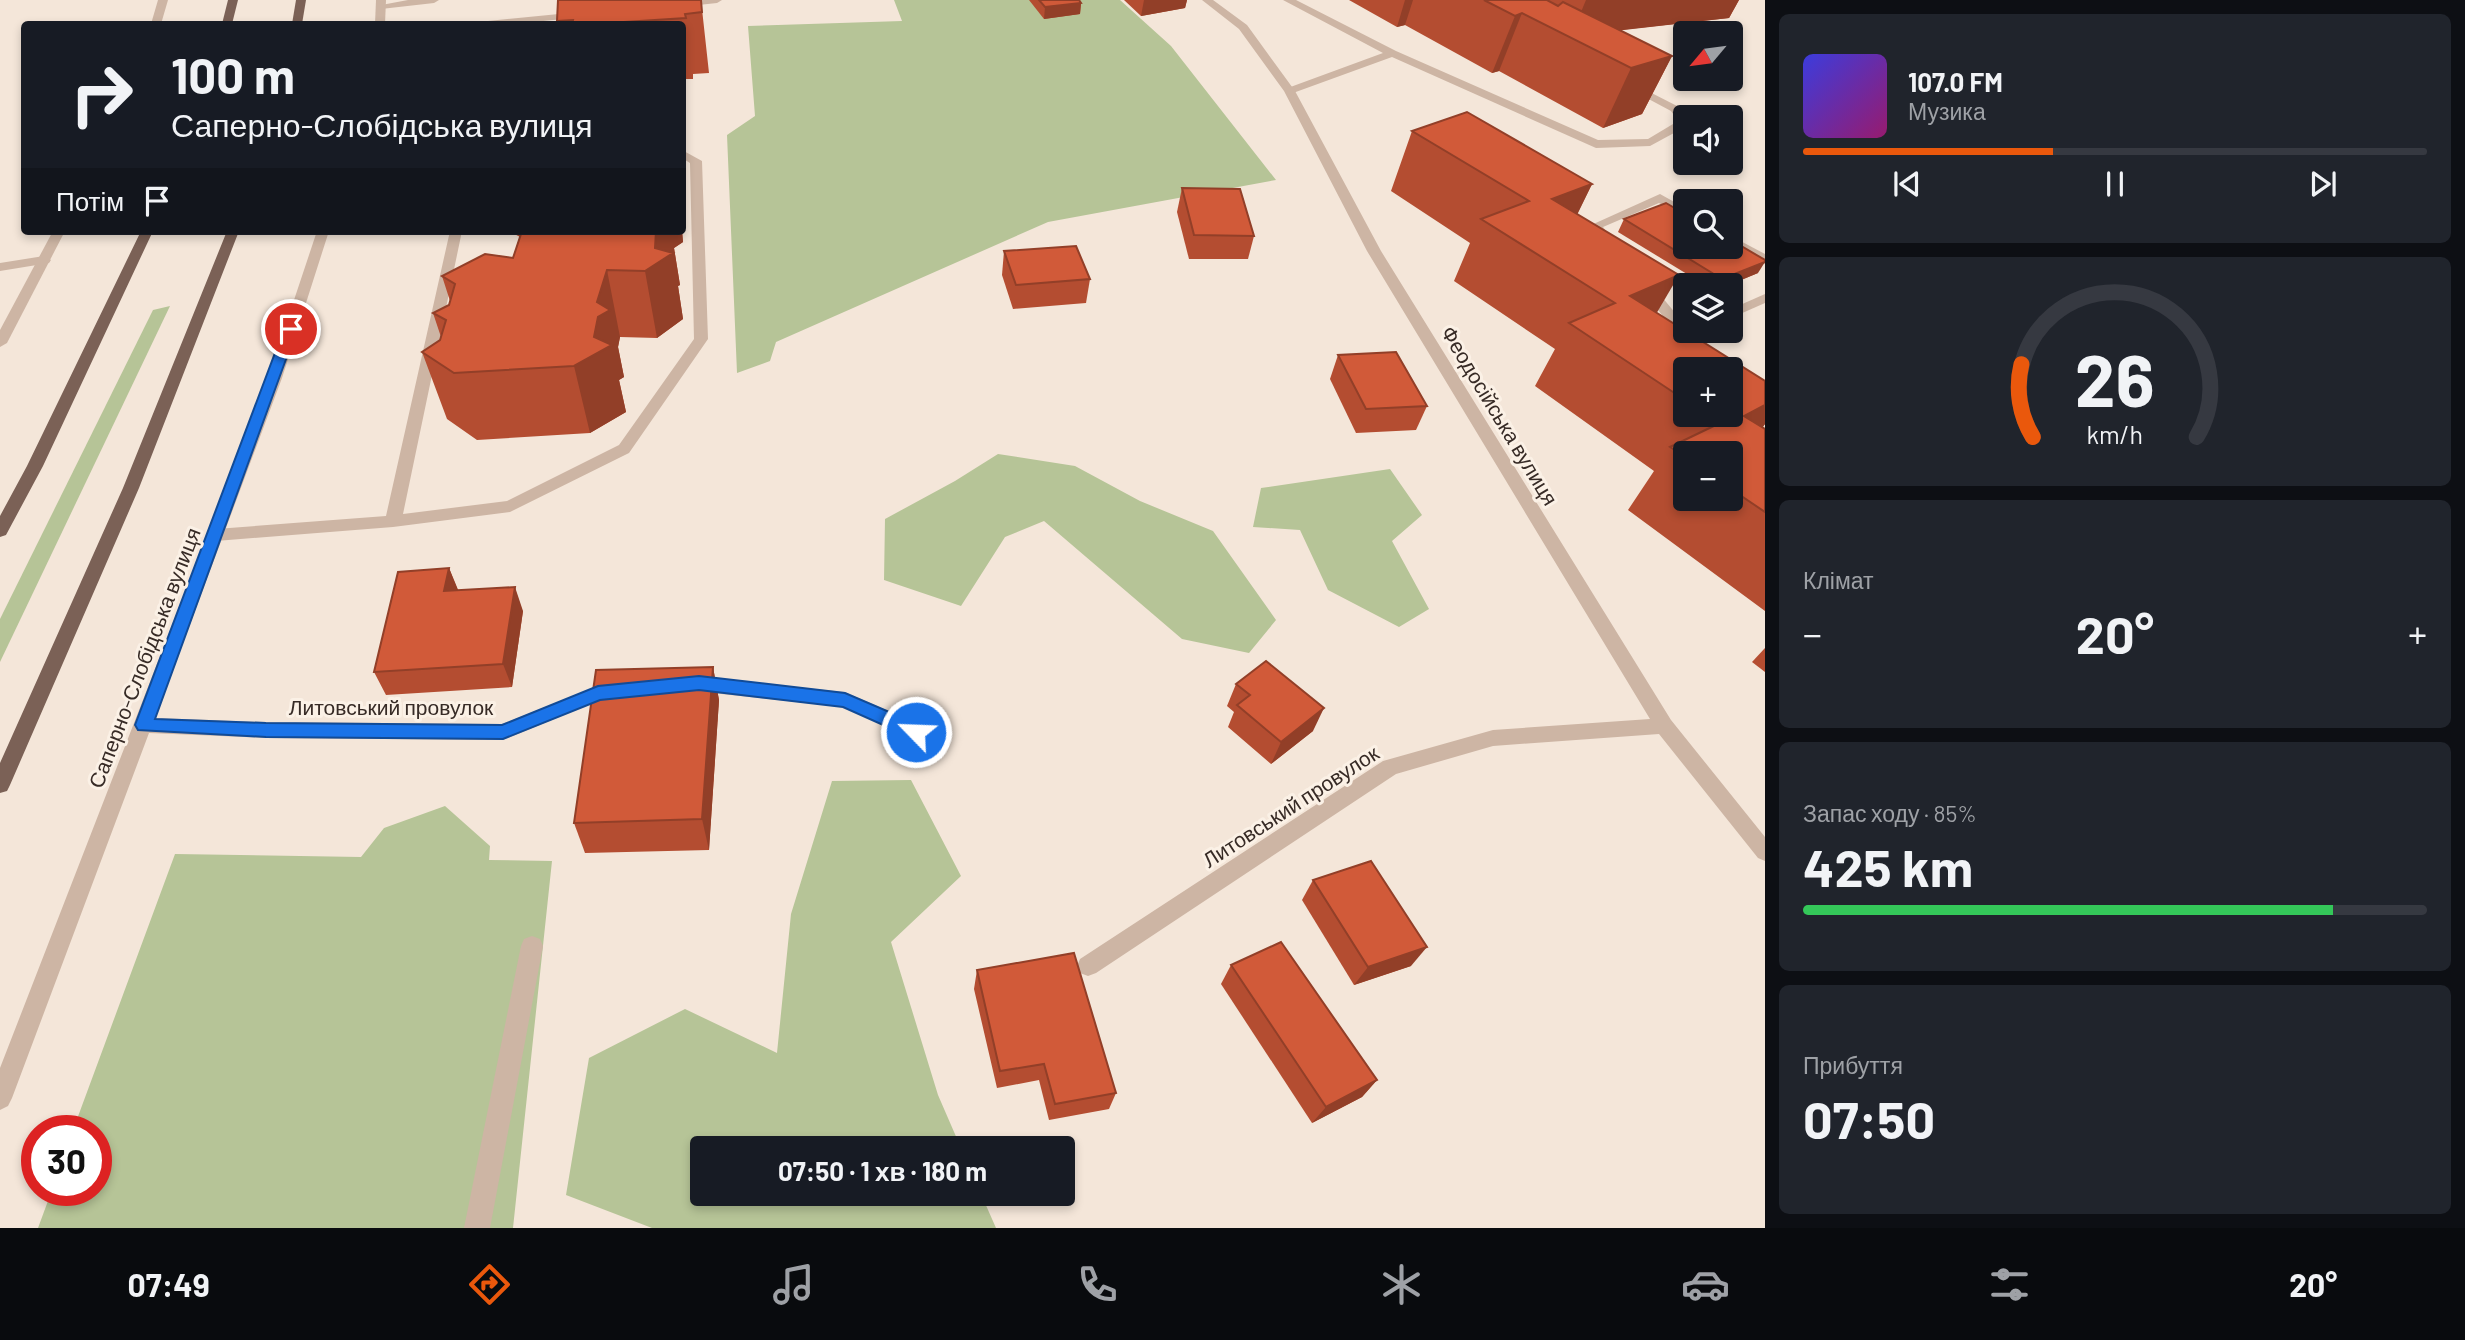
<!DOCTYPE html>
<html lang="uk">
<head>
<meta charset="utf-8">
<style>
	body { margin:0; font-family:Barlow,sans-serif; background:#20242c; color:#f1f3f6; height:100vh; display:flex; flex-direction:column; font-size:26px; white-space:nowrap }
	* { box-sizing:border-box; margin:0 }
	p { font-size:23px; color:#9ea1a6 }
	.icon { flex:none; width:38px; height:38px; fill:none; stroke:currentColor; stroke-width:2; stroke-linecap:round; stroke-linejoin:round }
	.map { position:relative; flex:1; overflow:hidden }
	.side { display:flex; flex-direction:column; gap:14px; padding:14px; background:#0d0f14; width:700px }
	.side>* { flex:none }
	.guide { position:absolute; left:21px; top:21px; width:665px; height:214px; border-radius:7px; box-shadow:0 4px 10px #0003; background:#171b24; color:#f1f3f6; overflow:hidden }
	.needle { width:46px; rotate:241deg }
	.buttons { position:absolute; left:1673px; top:21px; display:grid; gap:14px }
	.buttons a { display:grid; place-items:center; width:70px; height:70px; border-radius:7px; background:#171b24; box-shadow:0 4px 10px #0003; font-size:35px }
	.speed { position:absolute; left:21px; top:1115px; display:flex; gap:14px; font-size:35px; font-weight:700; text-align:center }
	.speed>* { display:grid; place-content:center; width:91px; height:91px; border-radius:50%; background:#171b24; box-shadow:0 4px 10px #0003; line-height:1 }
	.speed .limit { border:10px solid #d22; background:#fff; color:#111 }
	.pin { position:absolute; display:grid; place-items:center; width:60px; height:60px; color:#fff; margin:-30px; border:4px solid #fff; border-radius:50%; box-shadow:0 2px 7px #0007 }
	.me { position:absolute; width:77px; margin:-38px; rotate:294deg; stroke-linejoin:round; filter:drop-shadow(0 0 5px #0008) }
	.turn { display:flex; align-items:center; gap:24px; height:147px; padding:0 35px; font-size:32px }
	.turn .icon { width:91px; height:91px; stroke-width:2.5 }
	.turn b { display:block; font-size:49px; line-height:60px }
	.then { display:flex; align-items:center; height:66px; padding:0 35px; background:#0003; gap:14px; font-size:26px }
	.big { font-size:52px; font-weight:700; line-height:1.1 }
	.side .card { flex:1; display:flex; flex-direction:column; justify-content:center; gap:10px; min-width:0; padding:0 24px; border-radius:10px; background:#20242c }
	.side .dial { align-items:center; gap:0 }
	.dial svg { height:182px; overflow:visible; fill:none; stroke:#363941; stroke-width:7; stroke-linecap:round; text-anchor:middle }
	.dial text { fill:#f1f3f6; stroke:none }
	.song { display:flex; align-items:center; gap:21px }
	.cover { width:84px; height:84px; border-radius:10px; background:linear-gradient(135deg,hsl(240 70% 55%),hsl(320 70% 35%)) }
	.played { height:7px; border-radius:4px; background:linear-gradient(90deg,#ea580c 40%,#363941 40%) }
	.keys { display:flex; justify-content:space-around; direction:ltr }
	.heat { display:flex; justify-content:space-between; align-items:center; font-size:38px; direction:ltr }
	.charge { height:10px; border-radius:5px; background:linear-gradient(90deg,#34c759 85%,#363941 0) }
	.trip { position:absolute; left:690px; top:1136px; width:385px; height:70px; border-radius:7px; background:#171b24; box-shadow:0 4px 10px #0003; font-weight:700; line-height:70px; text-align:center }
	.tabs { display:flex; height:112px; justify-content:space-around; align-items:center; background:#090b0e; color:#9ea1a6 }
	.tabs .icon { width:49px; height:49px }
	.tabs .current { color:#ea580c }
	.tabs b { font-size:32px; color:#f1f3f6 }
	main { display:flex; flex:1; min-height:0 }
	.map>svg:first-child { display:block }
	.green { fill:#b6c497 }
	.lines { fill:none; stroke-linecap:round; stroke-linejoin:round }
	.service { fill:#cdb5a4; fill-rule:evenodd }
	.minor { fill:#cdb5a4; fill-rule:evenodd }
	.primary { fill:#7b6156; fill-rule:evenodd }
	.wall { fill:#b44d31; fill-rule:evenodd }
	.shaded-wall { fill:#923f28 }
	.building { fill:#d15a39; stroke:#923f28; stroke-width:2 }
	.route { fill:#1a73e8; stroke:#114b97; stroke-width:2 }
	.labels { text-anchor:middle; stroke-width:6; stroke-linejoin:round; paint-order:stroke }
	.street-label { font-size:21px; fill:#372b26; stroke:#fbf1e6 }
</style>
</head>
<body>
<main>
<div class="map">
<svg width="1765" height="1228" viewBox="0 0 1765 1228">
	<rect width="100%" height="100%" fill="#f4e6d9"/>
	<g class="green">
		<path d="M 894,0 L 1120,0 L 1171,46 L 1276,180 L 1048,222 L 776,342 L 770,361 L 737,373 L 727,135 L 755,116 L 748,26 L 902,21 Z"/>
		<path d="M 170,306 L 0,662 L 0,619 L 153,310 Z"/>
		<path d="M 998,454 L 1075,466 L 1140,501 L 1213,531 L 1276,620 L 1249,653 L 1182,639 L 1044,521 L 1005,537 L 961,606 L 884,580 L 885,519 L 955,481 Z"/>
		<path d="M 1390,469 L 1422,515 L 1392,541 L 1429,609 L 1399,627 L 1328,590 L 1300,530 L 1253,527 L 1261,488 Z"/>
		<path d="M 911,780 L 961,876 L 891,942 L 938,1095 L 961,1148 L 702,1148 L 702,1194 L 981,1194 L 996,1228 L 652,1228 L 566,1195 L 589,1058 L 685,1009 L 777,1053 L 791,914 L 832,781 Z"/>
		<path d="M 445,806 L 490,846 L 489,860 L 552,861 L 513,1228 L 38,1228 L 52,1190 L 96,1190 L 96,1130 L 73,1130 L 175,854 L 361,857 L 384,828 Z"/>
	</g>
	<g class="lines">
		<g class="service">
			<path d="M 408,0 L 439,0 L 434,3 L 381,9 L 376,6 Z"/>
			<path d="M 722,0 L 717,3 L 680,7 L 675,4 L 689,0 Z"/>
			<path d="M 1283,0 L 1296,0 L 1396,51 L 1598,140 L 1648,139 L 1678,121 L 1671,111 L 1628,88 L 1628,84 L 1632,83 L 1679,107 L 1687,117 L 1685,127 L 1650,146 L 1596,148 L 1392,57 L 1293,93 L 1285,93 L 1285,89 L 1383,53 Z"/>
			<path d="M 579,12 L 584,15 L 583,17 L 514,24 L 483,24 L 488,21 Z"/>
			<path d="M 682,150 L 702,161 L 708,339 L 629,453 L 510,512 L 393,527 L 216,541 L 210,539 L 208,535 L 216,529 L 386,516 L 450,231 L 462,231 L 403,514 L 507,501 L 619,445 L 694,339 L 690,163 L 682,158 Z"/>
			<path d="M 1660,194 L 1685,208 L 1685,217 L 1659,203 L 1603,227 L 1615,244 L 1609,248 L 1604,247 L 1589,226 Z"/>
			<path d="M 1731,236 L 1765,254 L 1765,264 L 1731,245 Z"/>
			<path d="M 44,256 L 51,260 L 49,263 L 0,271 L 0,263 Z"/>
			<path d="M 1648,285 L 1653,286 L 1685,325 L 1685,331 L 1691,331 L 1722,369 L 1707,369 L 1643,292 L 1641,289 Z"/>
			<path d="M 1765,294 L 1765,303 L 1731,318 L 1731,309 Z"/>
		</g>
		<g class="minor">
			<path d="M 158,0 L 168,0 L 161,24 L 151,24 Z"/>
			<path d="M 376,0 L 386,0 L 385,24 L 375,24 Z"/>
			<path d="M 1202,0 L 1213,0 L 1247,25 L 1295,91 L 1381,251 L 1671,720 L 1765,837 L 1765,861 L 1758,858 L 1659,734 L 1493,746 L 1396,774 L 1096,973 L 1088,976 L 1080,973 L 1077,966 L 1080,959 L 1383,761 L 1493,730 L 1650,719 L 1367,251 L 1284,91 L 1239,29 Z"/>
			<path d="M 53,231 L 65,231 L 7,343 L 0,347 L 0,330 Z"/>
			<path d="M 317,231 L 329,231 L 282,378 L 155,718 L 266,722 L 502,724 L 598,686 L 616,684 L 623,686 L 625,691 L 623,696 L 600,700 L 503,740 L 266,738 L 149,733 L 12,1098 L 8,1106 L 0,1110 L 0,1068 L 268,378 Z"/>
			<path d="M 693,677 L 845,692 L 923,726 L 925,732 L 923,738 L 916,740 L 843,707 L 693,691 L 687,689 L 684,684 L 687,679 Z"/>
			<path d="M 532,936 L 540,939 L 543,946 L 490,1228 L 464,1228 L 521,946 L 524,939 Z"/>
		</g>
		<g class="primary">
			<path d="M 228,0 L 238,0 L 232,24 L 222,24 Z"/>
			<path d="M 296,0 L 306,0 L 302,24 L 292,24 Z"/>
			<path d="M 141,231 L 153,231 L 43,466 L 6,535 L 0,537 L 0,516 L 27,466 Z"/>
			<path d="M 227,231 L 239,231 L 139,488 L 10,785 L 7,791 L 0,793 L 0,763 L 123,488 Z"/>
		</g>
	</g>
	<g class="wall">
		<path d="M 701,0 L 709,73 L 693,74 L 693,79 L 682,79 L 682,24 L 557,24 L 557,21 Z"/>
		<path d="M 1029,0 L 1079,0 L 1081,3 L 1080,14 L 1044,19 Z"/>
		<path d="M 1124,0 L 1187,0 L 1185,8 L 1141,16 Z"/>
		<path d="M 1349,0 L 1739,0 L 1729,18 L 1620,30 L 1672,56 L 1642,114 L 1603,128 L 1499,71 L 1492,73 L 1405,25 L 1397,27 Z"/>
		<path d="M 1412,131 L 1592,184 L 1577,214 L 1657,313 L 1765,381 L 1765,424 L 1762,428 L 1765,429 L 1765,611 L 1628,510 L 1654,471 L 1535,386 L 1555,349 L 1454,281 L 1470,243 L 1391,191 ZM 1685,369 L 1731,415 L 1685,415 ZM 1685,453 L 1731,453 L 1731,499 L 1685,499 Z"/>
		<path d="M 1182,188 L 1254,236 L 1248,259 L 1189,259 L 1177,212 Z"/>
		<path d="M 1624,219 L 1758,273 L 1729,285 L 1705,285 L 1618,232 Z"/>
		<path d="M 509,231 L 682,231 L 683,242 L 674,248 L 680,285 L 678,286 L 683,319 L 657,338 L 620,337 L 618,347 L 624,377 L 619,380 L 626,412 L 590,433 L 477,440 L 447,419 L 422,352 L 440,340 L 441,337 L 433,313 L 449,305 L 450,301 L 442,276 L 513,258 L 520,237 Z"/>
		<path d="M 1004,251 L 1090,279 L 1086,303 L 1013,309 L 1002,275 Z"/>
		<path d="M 1338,355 L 1427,406 L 1416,430 L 1356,433 L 1330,379 Z"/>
		<path d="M 449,568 L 458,591 L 523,611 L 512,687 L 386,695 L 374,672 Z"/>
		<path d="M 1765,648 L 1765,672 L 1752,662 Z"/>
		<path d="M 713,667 L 719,700 L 709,850 L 585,853 L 574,823 Z"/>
		<path d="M 1236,684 L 1313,731 L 1271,764 L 1228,727 L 1234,712 L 1227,706 Z"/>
		<path d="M 1313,880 L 1411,966 L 1354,985 L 1302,900 Z"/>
		<path d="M 1231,965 L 1377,1080 L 1362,1097 L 1312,1123 L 1221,984 Z"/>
		<path d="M 977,970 L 1116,1093 L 1109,1109 L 1049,1120 L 1039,1080 L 997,1088 L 974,989 Z"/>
	</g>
	<g class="shaded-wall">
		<path d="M 1144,0 L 1187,0 L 1185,8 L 1141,16 Z"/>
		<path d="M 1405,0 L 1413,0 L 1405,25 L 1397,27 Z"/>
		<path d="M 1586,0 L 1739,0 L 1729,18 L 1571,36 Z"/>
		<path d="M 1081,3 L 1080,14 L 1044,19 L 1045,7 Z"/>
		<path d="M 1522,13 L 1499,71 L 1492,73 L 1515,16 Z"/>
		<path d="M 1672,56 L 1642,114 L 1603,128 L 1631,68 Z"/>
		<path d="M 1592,184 L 1562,246 L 1552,199 Z"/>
		<path d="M 656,231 L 682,231 L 683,242 L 674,248 L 680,285 L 678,286 L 683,319 L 657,338 L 645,271 L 655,248 Z"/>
		<path d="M 1765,262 L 1758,273 L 1729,285 L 1718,285 L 1722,279 Z"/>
		<path d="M 607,270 L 620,337 L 618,347 L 624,377 L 619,380 L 626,412 L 590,433 L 574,366 L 594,337 L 597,302 Z"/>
		<path d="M 1679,275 L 1642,338 L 1630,296 Z"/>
		<path d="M 1765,405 L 1765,424 L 1740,457 L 1744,416 Z"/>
		<path d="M 449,568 L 459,592 L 444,591 Z"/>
		<path d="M 515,587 L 523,611 L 512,687 L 503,664 Z"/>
		<path d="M 713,667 L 719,700 L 709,850 L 702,819 Z"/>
		<path d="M 1324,708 L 1313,731 L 1271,764 L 1281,742 Z"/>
		<path d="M 1427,947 L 1411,966 L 1354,985 L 1368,967 Z"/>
		<path d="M 1377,1080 L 1362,1097 L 1312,1123 L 1326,1107 Z"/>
	</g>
	<g class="building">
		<path d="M 558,0 L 701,0 L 702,12 L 685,14 L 686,18 L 593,24 L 572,24 L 573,20 L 557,21 Z"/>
		<path d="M 1039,0 L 1079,0 L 1081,3 L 1045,7 Z"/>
		<path d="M 1484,0 L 1547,0 L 1558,6 L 1563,2 L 1672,56 L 1631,68 L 1522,13 L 1515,16 Z"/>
		<path d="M 1467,112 L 1592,184 L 1552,199 L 1679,275 L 1630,296 L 1765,381 L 1765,405 L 1744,416 L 1765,429 L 1765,512 L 1731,489 L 1731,453 L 1685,453 L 1685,457 L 1670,447 L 1720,423 L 1708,415 L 1731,415 L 1731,369 L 1685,369 L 1685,400 L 1569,323 L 1615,303 L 1481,219 L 1529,201 L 1412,131 Z"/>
		<path d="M 1182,188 L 1240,189 L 1254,236 L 1194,235 Z"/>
		<path d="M 1666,203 L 1685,214 L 1685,247 L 1731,247 L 1731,240 L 1765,260 L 1765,262 L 1722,279 L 1624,219 Z"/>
		<path d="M 522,231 L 656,231 L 655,248 L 673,253 L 645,271 L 607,270 L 597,302 L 610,310 L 598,317 L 594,337 L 612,345 L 574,366 L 454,373 L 422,352 L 440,340 L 446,320 L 433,313 L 449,305 L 455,284 L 442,276 L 485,254 L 513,258 Z"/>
		<path d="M 1076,246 L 1090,279 L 1016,285 L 1004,251 Z"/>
		<path d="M 1396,352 L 1427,406 L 1366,409 L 1338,355 Z"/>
		<path d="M 449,568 L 444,591 L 515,587 L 503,664 L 374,672 L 398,572 Z"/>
		<path d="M 1266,661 L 1324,708 L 1281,742 L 1237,705 L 1250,695 L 1236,684 Z"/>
		<path d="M 713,667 L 702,819 L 574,823 L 596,670 Z"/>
		<path d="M 1371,861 L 1427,947 L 1368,967 L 1313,880 Z"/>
		<path d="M 1281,942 L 1377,1080 L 1326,1107 L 1231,965 Z"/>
		<path d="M 1074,953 L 1116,1093 L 1055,1104 L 1044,1064 L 1000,1071 L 977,970 Z"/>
	</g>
	<path class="route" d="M 291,325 L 297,329 L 155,719 L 266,723 L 502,725 L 598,686 L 699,676 L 845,693 L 922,726 L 925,732 L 922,737 L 910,737 L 843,707 L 699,690 L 600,700 L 503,739 L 266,737 L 138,730 L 135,725 L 284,329 Z"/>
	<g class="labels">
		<g class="street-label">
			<text transform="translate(1499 416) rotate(59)" y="7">Феодосійська вулиця</text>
			<text transform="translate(145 658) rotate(-69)" y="7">Саперно-Слобідська вулиця</text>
			<text x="391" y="715">Литовський провулок</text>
			<text transform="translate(1291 807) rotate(-33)" y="7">Литовський провулок</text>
		</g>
	</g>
</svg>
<div class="buttons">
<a><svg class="needle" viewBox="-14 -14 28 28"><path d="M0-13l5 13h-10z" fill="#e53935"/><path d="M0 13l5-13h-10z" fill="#9ea1a6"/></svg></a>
<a><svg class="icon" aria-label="sound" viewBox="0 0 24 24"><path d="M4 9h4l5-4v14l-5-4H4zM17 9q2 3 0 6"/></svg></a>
<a><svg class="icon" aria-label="search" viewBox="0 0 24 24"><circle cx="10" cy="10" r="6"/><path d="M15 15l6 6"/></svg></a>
<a><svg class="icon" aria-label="layers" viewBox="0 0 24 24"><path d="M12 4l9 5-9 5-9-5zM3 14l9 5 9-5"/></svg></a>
<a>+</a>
<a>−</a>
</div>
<div class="speed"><div class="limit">30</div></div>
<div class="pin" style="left:291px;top:329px;background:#d93025"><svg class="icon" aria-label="arrive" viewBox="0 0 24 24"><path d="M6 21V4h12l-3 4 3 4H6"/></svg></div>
<svg class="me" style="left:916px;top:732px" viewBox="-20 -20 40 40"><circle r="17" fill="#1a73e8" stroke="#fff" stroke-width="3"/><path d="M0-11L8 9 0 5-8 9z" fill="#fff"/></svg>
<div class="trip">07:50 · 1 хв · 180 m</div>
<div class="guide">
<div class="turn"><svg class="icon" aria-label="right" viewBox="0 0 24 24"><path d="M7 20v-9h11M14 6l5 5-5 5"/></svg><div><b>100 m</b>Саперно-Слобідська вулиця</div></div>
<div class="then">Потім<svg class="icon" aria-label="arrive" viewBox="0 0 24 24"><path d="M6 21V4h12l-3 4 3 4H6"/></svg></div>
</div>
</div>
<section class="side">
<div class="card">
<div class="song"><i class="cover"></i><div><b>107.0 FM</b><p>Музика</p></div></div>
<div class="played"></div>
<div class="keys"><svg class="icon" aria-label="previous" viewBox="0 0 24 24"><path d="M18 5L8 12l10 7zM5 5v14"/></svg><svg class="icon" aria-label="pause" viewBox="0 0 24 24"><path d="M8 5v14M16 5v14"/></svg><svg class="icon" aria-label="next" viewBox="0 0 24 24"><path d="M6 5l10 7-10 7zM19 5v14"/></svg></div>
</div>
<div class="card dial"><svg viewBox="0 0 100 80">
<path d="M14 69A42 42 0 1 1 86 69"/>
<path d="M14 69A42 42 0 0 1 9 37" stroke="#ea580c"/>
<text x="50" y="56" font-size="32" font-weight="700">26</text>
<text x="50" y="72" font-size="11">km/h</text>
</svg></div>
<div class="card"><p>Клімат</p>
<div class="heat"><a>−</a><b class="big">20°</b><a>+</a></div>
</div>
<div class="card"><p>Запас ходу · 85%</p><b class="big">425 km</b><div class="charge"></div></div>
<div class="card"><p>Прибуття</p><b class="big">07:50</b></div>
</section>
</main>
<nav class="tabs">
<b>07:49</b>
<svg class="icon current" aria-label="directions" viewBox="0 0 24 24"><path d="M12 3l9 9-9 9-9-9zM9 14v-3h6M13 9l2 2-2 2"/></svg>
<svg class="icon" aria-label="music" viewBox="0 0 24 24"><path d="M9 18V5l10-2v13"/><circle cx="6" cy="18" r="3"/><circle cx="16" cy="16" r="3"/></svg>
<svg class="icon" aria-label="phone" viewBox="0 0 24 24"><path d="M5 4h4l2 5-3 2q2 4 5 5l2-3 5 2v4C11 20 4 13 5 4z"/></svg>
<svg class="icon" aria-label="climate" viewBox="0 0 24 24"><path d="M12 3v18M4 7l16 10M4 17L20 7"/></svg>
<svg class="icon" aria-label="car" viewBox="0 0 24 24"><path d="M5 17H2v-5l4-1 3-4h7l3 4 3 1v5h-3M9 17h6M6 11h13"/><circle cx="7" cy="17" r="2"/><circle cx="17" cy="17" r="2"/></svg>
<svg class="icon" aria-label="filters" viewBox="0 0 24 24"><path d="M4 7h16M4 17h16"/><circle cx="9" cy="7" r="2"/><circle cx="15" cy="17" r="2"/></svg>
<b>20°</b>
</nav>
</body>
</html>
